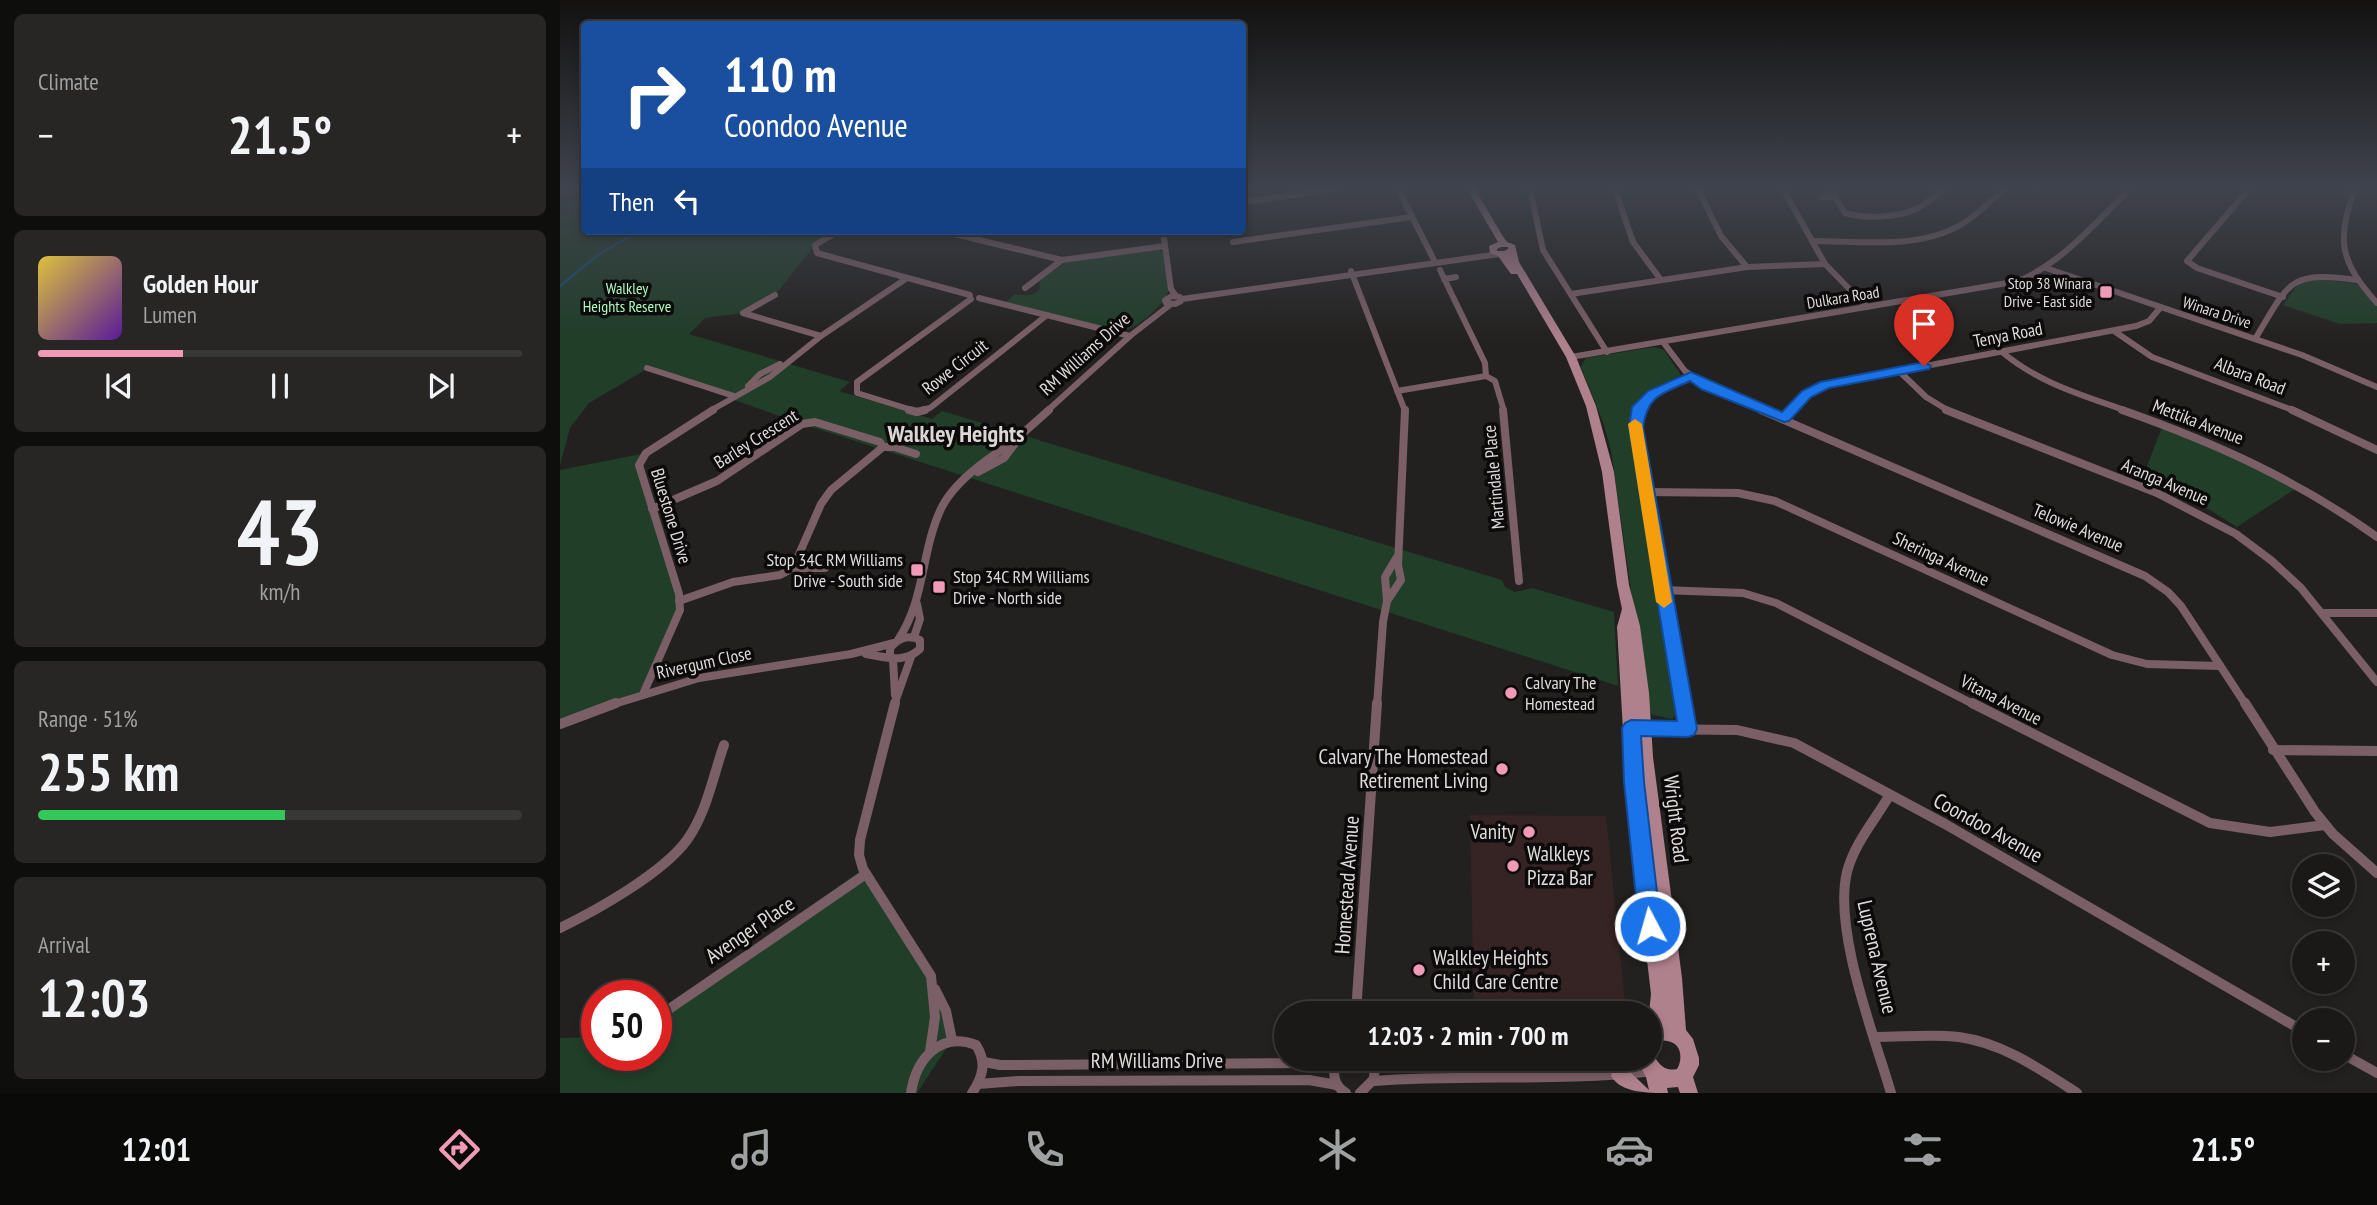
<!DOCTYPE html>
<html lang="en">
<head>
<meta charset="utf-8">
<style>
	body { margin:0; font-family:"PT Sans Narrow",sans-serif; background:#272624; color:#f1f3f6; height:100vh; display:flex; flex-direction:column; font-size:26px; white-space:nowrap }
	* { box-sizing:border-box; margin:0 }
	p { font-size:23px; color:#9fa0a1 }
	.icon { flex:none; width:38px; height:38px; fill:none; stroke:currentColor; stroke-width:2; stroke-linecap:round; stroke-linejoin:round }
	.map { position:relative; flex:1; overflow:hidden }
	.details { display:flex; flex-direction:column; gap:14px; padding:14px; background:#0e0e0d; width:560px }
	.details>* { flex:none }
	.guide { position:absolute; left:21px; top:21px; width:665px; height:214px; border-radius:7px; box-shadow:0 4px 10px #0003,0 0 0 2px #383836; background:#1a4fa0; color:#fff; overflow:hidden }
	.controls { position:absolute; left:1732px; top:854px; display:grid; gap:14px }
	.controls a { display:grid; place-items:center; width:63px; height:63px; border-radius:50%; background:#1a1917; box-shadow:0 4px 10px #0003,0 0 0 2px #383836; font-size:35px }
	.speed { position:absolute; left:21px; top:980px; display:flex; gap:14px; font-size:35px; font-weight:700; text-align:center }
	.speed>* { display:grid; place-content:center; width:91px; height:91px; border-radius:50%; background:#1a1917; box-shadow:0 4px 10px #0003,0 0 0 2px #383836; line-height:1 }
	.speed .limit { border:10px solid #d22; background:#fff; color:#111 }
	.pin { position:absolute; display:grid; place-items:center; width:60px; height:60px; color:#fff; margin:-72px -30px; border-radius:50% 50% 50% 0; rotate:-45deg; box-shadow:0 0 7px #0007 }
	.pin .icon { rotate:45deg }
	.me { position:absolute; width:77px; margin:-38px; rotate:354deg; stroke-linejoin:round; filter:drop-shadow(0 0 5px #0008) }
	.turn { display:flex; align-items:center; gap:24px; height:147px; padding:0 28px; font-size:32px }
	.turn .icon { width:91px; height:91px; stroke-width:2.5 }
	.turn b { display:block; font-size:49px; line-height:60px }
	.then { display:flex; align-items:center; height:66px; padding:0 28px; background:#0003; gap:14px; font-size:26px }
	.big { font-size:52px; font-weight:700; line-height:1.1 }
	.details .tile { flex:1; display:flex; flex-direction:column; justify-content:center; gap:10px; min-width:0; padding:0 24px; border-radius:10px; background:#272624 }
	.details .dial { align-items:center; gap:0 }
	.dial b { font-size:91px; line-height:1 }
	.song { display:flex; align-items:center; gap:21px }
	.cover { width:84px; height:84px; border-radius:10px; background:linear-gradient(135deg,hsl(50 70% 55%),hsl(270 70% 35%)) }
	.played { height:7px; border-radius:4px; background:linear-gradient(90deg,#f09ab7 30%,#383836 30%) }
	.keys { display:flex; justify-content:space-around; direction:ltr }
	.heat { display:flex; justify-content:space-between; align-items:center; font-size:38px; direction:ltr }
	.charge { height:10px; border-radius:5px; background:linear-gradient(90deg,#34c759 51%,#383836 0) }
	.trip { position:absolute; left:714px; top:1001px; width:388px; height:70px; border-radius:35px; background:#1a1917; box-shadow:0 4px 10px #0003,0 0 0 2px #383836; font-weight:700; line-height:70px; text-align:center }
	.dock { display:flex; height:112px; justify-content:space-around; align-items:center; background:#0a0a09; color:#9fa0a1 }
	.dock .icon { width:49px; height:49px }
	.dock .selected { color:#f09ab7 }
	.dock b { font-size:32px; color:#f1f3f6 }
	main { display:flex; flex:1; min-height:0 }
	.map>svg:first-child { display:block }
	.commercial { fill:#362323 }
	.green { fill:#203e28 }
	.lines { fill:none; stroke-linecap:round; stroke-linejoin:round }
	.stream { stroke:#194d74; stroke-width:2.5 }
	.minor-far2 { stroke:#7b5f66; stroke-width:6 }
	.minor-far1 { stroke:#7b5f66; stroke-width:8 }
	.minor { stroke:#7b5f66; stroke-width:10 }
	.secondary { fill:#af818d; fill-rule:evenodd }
	.route { fill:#1a73e8; stroke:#114b97; stroke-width:2 }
	.slow { fill:#f59e0b }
	.poi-dot { fill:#f09ab7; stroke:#0c0a0a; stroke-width:2.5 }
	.labels { text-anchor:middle; stroke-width:7; stroke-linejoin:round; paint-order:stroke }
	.far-poi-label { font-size:16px; fill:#dfdcdb; stroke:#0c0a0a; text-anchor:end }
	.far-park-label { font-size:16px; fill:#aafbbc; stroke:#0c0a0a }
	.far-street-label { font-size:16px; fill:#dfdcdb; stroke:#0c0a0a }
	.street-label { font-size:18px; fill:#dfdcdb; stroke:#0c0a0a }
	.poi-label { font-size:18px; fill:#dfdcdb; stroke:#0c0a0a; text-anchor:start }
	.near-poi-label { font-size:21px; fill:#dfdcdb; stroke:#0c0a0a; text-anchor:end }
	.near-street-label { font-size:21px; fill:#dfdcdb; stroke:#0c0a0a }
	.district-label { font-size:24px; font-weight:bold; fill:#dbd7d4; stroke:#0c0a0a }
</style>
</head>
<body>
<main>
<section class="details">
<div class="tile"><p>Climate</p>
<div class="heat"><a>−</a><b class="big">21.5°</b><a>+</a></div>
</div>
<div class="tile">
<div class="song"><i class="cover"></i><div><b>Golden Hour</b><p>Lumen</p></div></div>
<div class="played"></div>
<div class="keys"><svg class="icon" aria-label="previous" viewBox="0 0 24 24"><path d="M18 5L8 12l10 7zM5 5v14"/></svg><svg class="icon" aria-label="pause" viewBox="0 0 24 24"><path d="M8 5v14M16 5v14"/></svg><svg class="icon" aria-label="next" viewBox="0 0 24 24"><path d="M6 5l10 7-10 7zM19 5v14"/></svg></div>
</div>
<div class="tile dial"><b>43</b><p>km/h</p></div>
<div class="tile"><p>Range · 51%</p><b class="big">255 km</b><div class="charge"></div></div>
<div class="tile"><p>Arrival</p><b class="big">12:03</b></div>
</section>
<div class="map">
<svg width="1817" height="1093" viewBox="0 0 1817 1093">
	<rect width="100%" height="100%" fill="#23211f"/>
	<path class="commercial" d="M 910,815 L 1046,816 L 1066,1013 L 914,1013 Z"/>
	<g class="green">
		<path d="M 0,189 L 24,189 L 24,231 L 281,231 L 255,245 L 215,295 L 183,313 L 145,318 L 129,334 L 290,382 L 279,391 L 372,419 L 382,411 L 942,580 L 945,587 L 955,592 L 972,588 L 1054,612 L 1058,686 L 242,424 L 87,369 L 29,403 L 10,428 L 0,465 Z"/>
		<path d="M 598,250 L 604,252 C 605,263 611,281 608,292 C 604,305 575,331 561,331 L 446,302 L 455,294 C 464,296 475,297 480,288 L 479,281 L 506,262 Z"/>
		<path d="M 1751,278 L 1797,284 L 1817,307 L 1817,323 L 1780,324 L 1723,305 L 1739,283 Z"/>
		<path d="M 1094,347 L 1104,350 L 1121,375 C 1100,386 1071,393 1071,422 L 1119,710 L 1112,719 L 1093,715 L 1088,709 L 1051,450 L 1043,422 L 1021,367 L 1026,358 Z"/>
		<path d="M 1602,427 L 1738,487 L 1677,527 L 1650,510 L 1581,482 Z"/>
		<path d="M 86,453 L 79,465 L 120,610 L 84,692 L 0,724 L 0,470 Z"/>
		<path d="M 303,869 L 374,986 L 392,1040 L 357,1093 L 0,1093 L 0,1038 L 37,1037 L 37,1055 L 96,1055 L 96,1017 Z"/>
	</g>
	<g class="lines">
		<path class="stream" d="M 0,286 L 39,254 L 79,231"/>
		<g class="minor-far2">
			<path d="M 838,189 L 875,262"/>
			<path d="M 970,189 L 983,250 L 1047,352"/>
			<path d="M 1055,189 L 1073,242 L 1101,280"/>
			<path d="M 1138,189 L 1161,236 L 1187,267"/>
			<path d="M 1223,189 L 1265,264 L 1307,307"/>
			<path d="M 1689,189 L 1627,261 L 1637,268 L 1723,297"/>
			<path d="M 1795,189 C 1775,240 1781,263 1817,303"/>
			<path d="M 1272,192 L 1285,213 C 1306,219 1336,218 1356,209 C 1366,205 1375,196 1383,189"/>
			<path d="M 1262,197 L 1275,197"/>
			<path d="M 682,202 L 776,189"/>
			<path d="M 279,231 L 255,245 L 257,253 L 410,295"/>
			<path d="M 382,231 L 502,260 L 605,246"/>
			<path d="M 603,231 L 611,289 L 616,296"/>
			<path d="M 1252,241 C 1300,241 1359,250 1402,224 C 1418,215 1430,201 1444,189"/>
			<path d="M 673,242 L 852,217"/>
			<path d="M 1486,268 L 1742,355 L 1817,387"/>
			<path d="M 880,270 L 925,363 L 926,376 L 935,381 L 944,411"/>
			<path d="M 791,271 L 845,411"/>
			<path d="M 884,279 L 896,277"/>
			<path d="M 465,288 L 502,260"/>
			<path d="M 1011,294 L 1187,267 L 1265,264"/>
			<path d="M 215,295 L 183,313 L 261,336"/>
			<path d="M 612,296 L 620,297 L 621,301 L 615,304 L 606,303 L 605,300 Z"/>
			<path d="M 419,298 L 570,336"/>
			<path d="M 622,299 L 939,254"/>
			<path d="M 1554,331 L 1592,357 L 1735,411"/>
			<path d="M 1695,339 C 1729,283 1728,270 1797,280"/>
			<path d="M 1103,342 L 1125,371 L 1146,386 L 1205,411"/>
			<path d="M 1442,352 C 1479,383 1522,395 1567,411"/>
			<path d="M 1011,357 L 1459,281 C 1504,261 1535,223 1570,189"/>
			<path d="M 87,368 L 174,396"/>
			<path d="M 1339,371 L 1366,397 L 1389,411"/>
			<path d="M 188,386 L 200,374 L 220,364"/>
			<path d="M 837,391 L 926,376"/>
			<path d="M 150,411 L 210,377 L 261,336 L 347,278"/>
			<path d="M 355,411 L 297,393 L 297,382 L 411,299"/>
			<path d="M 359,411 L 370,408 L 487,315"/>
			<path d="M 487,411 L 570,336 L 610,305"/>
			<path d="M 1078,411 L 1096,392 L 1131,376"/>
			<path d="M 1230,411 L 1247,394 L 1265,385 L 1576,326 L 1589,321 L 1600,308"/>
		</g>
		<g class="minor-far1">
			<path d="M 349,410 L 357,412 L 365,410"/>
			<path d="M 943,410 L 959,581"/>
			<path d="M 1079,410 L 1075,421 L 1124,705"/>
			<path d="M 1201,410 L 1585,576 L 1608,592 L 1621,606 L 1686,705"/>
			<path d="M 1386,410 L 1597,493 L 1676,534 L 1712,561 L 1741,588 L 1817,682"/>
			<path d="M 1562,410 C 1653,442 1738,480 1817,537"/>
			<path d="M 1732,410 L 1817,450"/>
			<path d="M 1224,418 L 1232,410"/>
			<path d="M 418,472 L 444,458 L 462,434 L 489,410"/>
			<path d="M 1086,492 L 1178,493 L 1215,501 L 1552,655 L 1587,664 L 1660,666"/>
			<path d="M 92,509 L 157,481 L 242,424 L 255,422 L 320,442 L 323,447 L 334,447 L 356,454"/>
			<path d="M 233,568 L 265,568"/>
			<path d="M 1102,590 L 1183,593 L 1216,603 L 1415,705"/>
			<path d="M 119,601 L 173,582 L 220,575 L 233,568 L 261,504 L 271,490 L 323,447"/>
			<path d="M 827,601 L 825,577 L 837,557"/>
			<path d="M 1763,613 L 1817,613"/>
			<path d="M 354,637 L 360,619 L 357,604"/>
			<path d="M 338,640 C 365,600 361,553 380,511 C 392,483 427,459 451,443"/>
			<path d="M 306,654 C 326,657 344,664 360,649 L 360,640 C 348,634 339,638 330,648 L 330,656"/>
			<path d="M 333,659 L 335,695"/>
			<path d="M 84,692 L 120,610 L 119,594 L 79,465 L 86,453 L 153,410"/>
			<path d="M 51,705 L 139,678 L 291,654 L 334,643"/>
			<path d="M 334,705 L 351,657"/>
			<path d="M 817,705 L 823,622 L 827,601 L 841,580 L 838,565 L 845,410"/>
		</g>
		<g class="minor">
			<path d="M 335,703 L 300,840 L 299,855 L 303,869 L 371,976 L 375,1017 L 370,1052"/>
			<path d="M 1124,703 L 1128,729"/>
			<path d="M 1412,703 L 1650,823 L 1710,832 L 1765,825"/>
			<path d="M 1685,703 L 1755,812 L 1773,834 L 1817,873"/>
			<path d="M 0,724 L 56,703"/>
			<path d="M 1080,729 L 1177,730 L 1234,743 L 1385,824 L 1745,1032"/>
			<path d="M 1713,750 L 1817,751"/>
			<path d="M 1329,796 C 1315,820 1294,844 1287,872 C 1273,930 1314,1035 1331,1093"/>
			<path d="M 0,928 C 37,910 103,873 127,840 C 147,812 153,776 164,745"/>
			<path d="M 375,989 L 386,1011 L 392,1040"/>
			<path d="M 796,1013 L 817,703"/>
			<path d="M 96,1018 L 306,874"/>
			<path d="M 1316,1037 C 1343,1037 1371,1034 1399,1037 C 1443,1043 1480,1069 1517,1093"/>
			<path d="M 1783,1054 L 1817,1073"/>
			<path d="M 777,1059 C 772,1073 773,1085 786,1093"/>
			<path d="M 824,1059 L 836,1062 L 1064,1059"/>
			<path d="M 424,1062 L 440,1065 L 759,1063 L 774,1059"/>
			<path d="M 814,1081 C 907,1074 1000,1082 1093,1071"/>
			<path d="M 418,1084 L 459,1081 L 749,1080 L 777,1085"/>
			<path d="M 351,1093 C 356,1059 380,1031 416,1045 C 427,1062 423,1077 412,1093"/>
			<path d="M 800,1093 L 814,1079 L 815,1059"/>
		</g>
		<path class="secondary" d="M 907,189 L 915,189 L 942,235 L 947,242 L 955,245 L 959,262 L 1016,357 L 1036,406 L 1054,472 L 1069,585 L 1080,626 L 1089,693 L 1093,757 L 1122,978 L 1126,1030 L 1133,1039 L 1139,1058 L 1139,1065 L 1133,1077 L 1138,1093 L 1120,1093 L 1118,1087 L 1107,1088 L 1108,1093 C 1087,1093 1061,1093 1051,1076 L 1053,1069 L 1060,1067 L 1067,1069 L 1089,1090 L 1086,1077 L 1077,1059 L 1090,1059 L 1090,1052 C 1099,1061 1101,1072 1117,1069 C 1123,1059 1122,1043 1107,1041 C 1101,1039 1096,1043 1090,1045 L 1089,1013 L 1091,994 L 1066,782 L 1057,627 L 1062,609 L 1057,585 L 1042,472 L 1026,406 L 1006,357 L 957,274 L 951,274 L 938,256 L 930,253 L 929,246 L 938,242 ZM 941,247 L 948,247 L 948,249 L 944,251 L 937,251 L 937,249 Z"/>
	</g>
	<linearGradient id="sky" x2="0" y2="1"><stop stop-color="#131211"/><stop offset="0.55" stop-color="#3f434d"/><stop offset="1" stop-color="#3f434d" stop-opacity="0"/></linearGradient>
	<rect width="1817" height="342" fill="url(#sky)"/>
	<path class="route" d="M 1364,362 L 1371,366 L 1369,369 L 1269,388 L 1251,397 L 1229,421 L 1224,422 L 1141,389 L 1130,381 C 1102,394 1088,394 1083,427 L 1137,729 L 1134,735 L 1128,737 L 1081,736 L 1084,782 L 1101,926 L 1097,933 L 1090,936 L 1082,933 L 1079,926 L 1064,782 L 1062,728 L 1065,723 L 1071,720 L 1117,721 L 1069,427 L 1072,407 L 1088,391 L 1131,372 L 1222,412 L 1242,391 L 1260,382 Z"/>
	<path class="slow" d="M 1075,419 L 1082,424 L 1112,602 L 1104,608 L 1096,602 L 1068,424 Z"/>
	<g class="poi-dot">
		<rect x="1539" y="285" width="14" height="14" rx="3.5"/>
		<rect x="350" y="563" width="14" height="14" rx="3.5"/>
		<rect x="372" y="580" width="14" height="14" rx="3.5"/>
		<circle cx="951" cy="693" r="7"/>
		<circle cx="942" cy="769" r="7"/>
		<circle cx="969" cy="832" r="7"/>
		<circle cx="953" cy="866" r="7"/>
		<circle cx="859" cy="970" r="7"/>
	</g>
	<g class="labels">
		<g class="far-poi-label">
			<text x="1532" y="289">Stop 38 Winara<tspan x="1532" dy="18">Drive - East side</tspan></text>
		</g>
		<g class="far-park-label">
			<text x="67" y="294">Walkley<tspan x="67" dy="18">Heights Reserve</tspan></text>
		</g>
		<g class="far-street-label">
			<text transform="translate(1283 297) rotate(-9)" y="6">Dulkara Road</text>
			<text transform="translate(1657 312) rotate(18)" y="6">Winara Drive</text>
		</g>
		<g class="street-label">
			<text transform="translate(1448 335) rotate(-11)" y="6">Tenya Road</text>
			<text transform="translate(525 354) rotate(-42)" y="6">RM Williams Drive</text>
			<text transform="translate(395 367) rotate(-38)" y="6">Rowe Circuit</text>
			<text transform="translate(1690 376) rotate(21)" y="6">Albara Road</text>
			<text transform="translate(1638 422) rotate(21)" y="6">Mettika Avenue</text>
			<text transform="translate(196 439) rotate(-32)" y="6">Barley Crescent</text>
			<text transform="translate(934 477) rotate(-95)" y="6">Martindale Place</text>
			<text transform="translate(1605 482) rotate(23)" y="6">Aranga Avenue</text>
			<text transform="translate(111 516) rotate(73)" y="6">Bluestone Drive</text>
			<text transform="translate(1518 528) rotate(23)" y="6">Telowie Avenue</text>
			<text transform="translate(1381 559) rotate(25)" y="6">Sheringa Avenue</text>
			<text transform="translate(144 663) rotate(-12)" y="6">Rivergum Close</text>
			<text transform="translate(1441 700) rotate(27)" y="6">Vitana Avenue</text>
		</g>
		<g class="poi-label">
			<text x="343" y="566" text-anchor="end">Stop 34C RM Williams<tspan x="343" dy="21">Drive - South side</tspan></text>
			<text x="393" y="583">Stop 34C RM Williams<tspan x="393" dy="21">Drive - North side</tspan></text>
			<text x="965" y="689">Calvary The<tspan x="965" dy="21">Homestead</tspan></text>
		</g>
		<g class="near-poi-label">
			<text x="928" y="764">Calvary The Homestead<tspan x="928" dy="24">Retirement Living</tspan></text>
			<text x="955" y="839">Vanity</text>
			<text x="967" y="861" text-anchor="start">Walkleys<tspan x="967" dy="24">Pizza Bar</tspan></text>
			<text x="873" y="965" text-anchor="start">Walkley Heights<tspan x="873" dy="24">Child Care Centre</tspan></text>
		</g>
		<g class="near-street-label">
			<text transform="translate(1116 819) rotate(83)" y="7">Wright Road</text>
			<text transform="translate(1428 828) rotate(29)" y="7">Coondoo Avenue</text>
			<text transform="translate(787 885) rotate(-86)" y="7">Homestead Avenue</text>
			<text transform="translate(190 930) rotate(-34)" y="7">Avenger Place</text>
			<text transform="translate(1317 957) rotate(77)" y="7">Luprena Avenue</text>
			<text x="597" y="1068">RM Williams Drive</text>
		</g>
		<g class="district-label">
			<text x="396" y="442">Walkley Heights</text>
		</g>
	</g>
</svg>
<div class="controls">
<a><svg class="icon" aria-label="layers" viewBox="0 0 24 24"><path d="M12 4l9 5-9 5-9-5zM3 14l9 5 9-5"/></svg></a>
<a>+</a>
<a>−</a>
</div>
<div class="speed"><div class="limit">50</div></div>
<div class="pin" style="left:1364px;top:366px;background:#d93025"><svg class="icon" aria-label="arrive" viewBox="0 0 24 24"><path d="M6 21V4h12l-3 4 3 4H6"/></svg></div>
<svg class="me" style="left:1090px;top:926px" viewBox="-20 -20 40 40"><circle r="17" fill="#1a73e8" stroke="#fff" stroke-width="3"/><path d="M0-11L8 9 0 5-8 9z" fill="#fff"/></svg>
<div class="trip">12:03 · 2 min · 700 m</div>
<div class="guide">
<div class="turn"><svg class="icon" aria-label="right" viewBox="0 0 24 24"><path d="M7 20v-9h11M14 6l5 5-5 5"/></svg><div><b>110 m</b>Coondoo Avenue</div></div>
<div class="then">Then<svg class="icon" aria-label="left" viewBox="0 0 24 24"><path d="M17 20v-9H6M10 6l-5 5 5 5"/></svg></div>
</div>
</div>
</main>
<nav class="dock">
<b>12:01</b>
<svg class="icon selected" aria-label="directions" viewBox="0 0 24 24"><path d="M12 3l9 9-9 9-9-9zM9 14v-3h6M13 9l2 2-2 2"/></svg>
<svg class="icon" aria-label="music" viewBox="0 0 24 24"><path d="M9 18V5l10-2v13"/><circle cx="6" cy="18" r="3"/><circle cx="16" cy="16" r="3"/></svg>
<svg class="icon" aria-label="phone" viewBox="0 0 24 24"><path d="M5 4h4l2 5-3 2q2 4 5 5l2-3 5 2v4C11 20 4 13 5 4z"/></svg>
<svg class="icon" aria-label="climate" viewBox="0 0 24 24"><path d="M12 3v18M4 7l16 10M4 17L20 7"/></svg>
<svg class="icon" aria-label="car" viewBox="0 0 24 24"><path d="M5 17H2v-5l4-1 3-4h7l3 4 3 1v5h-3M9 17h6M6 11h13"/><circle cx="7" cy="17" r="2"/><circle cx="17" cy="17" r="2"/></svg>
<svg class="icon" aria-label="filters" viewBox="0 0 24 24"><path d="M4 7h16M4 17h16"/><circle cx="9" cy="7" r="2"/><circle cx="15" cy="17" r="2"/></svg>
<b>21.5°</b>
</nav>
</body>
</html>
